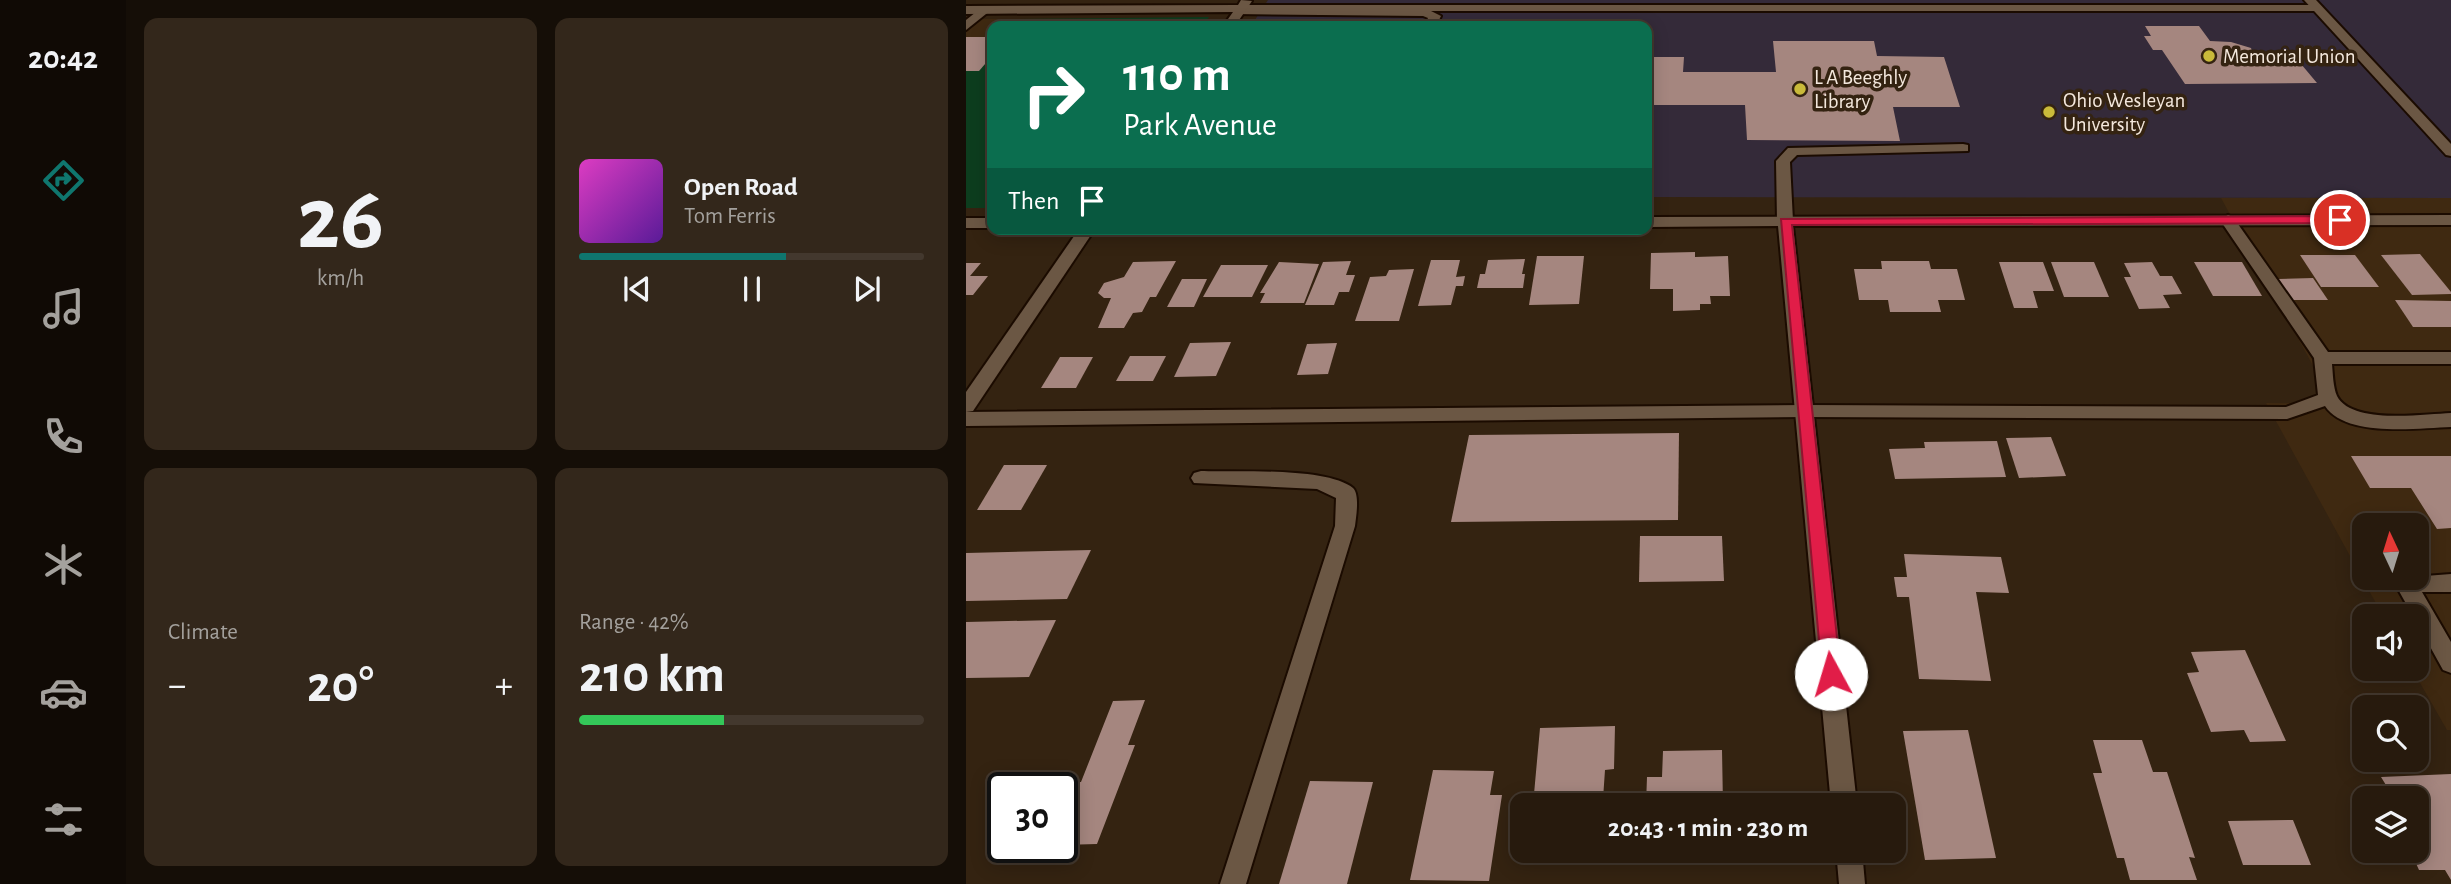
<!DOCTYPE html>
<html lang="en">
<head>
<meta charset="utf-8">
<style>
	body { margin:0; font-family:"Alegreya Sans",sans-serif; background:#33271b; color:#f1f3f6; height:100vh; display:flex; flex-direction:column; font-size:26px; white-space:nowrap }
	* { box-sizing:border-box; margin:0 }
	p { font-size:23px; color:#a4a19d }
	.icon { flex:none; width:38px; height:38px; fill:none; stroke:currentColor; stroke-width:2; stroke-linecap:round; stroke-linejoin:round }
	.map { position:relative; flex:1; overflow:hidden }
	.details { display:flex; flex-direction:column; gap:18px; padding:18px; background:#150e07; width:840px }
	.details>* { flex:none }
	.banner { position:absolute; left:21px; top:21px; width:665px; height:214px; border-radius:14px; box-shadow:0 4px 18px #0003,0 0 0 2px #43382e; background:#0b6e4f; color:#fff; overflow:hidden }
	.needle { width:46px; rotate:356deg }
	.controls { position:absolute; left:1386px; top:513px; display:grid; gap:14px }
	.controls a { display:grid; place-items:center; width:77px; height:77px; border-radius:14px; background:#271a0d; box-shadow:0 4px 18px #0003,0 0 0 2px #43382e; font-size:35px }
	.speed { position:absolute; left:21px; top:772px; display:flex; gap:14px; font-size:35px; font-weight:700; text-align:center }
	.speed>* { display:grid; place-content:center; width:91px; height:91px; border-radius:50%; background:#271a0d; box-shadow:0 4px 18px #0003,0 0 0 2px #43382e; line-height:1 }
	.speed .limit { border:4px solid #111; border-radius:10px; background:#fff; color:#111 }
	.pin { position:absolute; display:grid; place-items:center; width:60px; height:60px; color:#fff; margin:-30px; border:4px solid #fff; border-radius:50%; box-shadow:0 2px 7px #0007 }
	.me { position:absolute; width:77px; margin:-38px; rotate:354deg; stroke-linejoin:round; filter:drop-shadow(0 0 5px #0008) }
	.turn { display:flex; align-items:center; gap:24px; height:147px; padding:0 21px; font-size:32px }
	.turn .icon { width:91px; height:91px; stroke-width:2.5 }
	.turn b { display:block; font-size:49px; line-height:60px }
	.then { display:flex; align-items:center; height:66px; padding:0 21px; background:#0003; gap:14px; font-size:26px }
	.big { font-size:52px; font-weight:700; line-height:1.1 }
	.details .tile { flex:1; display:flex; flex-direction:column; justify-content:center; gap:10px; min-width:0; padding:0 24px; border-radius:14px; background:#33271b }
	.details .dial { align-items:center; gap:0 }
	.dial b { font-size:91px; line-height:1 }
	.song { display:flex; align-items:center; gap:21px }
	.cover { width:84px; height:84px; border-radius:10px; background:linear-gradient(135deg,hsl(310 70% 55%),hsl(270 70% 35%)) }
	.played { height:7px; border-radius:4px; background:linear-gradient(90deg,#0f766e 60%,#43382e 60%) }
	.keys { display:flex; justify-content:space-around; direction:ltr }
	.heat { display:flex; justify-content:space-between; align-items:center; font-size:38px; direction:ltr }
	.charge { height:10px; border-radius:5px; background:linear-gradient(90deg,#34c759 42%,#43382e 0) }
	.details .tiles { flex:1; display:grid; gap:18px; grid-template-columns:repeat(2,1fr) }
	.trip { position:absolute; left:544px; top:793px; width:396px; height:70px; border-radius:14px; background:#271a0d; box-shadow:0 4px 18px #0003,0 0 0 2px #43382e; font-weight:700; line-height:70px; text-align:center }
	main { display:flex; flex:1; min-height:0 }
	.dock { display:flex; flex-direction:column; width:126px; justify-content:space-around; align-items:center; background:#100a05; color:#a4a19d }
	.dock .icon { width:49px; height:49px }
	.dock .active { color:#0f766e }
	.dock b { font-size:32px; color:#f1f3f6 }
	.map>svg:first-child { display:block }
	.built { fill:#3f2911; fill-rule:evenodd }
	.education { fill:#342a39 }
	.green { fill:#0d3d1e }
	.building { fill:#a5867f }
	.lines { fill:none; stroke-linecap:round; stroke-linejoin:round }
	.service-casing { stroke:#1b0b00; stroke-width:4 }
	.pedestrian-casing { stroke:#1b0b00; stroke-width:4 }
	.minor-casing { stroke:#1b0b00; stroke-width:4 }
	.tertiary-casing { stroke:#1b0b00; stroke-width:4 }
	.service { fill:#6b5744; fill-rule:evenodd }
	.pedestrian { fill:#6b5744; fill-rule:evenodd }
	.minor { fill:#6b5744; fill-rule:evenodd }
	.tertiary { fill:#6b5744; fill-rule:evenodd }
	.route { fill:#e11d48; stroke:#92132f; stroke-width:2 }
	.poi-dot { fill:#c9ba3a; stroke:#342311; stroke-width:2.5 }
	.labels { text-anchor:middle; stroke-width:7; stroke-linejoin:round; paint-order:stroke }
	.far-poi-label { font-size:21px; fill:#f4e8dd; stroke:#342311; text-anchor:start }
</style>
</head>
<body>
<main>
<nav class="dock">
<b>20:42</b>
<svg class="icon active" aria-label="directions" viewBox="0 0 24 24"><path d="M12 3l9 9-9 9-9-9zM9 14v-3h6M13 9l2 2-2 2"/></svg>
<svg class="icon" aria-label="music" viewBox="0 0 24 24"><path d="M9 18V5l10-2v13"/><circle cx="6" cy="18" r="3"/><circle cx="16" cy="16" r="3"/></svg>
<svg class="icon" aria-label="phone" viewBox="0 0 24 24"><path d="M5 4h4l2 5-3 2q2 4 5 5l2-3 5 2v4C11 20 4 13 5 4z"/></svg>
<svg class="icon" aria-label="climate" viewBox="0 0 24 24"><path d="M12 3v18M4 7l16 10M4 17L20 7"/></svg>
<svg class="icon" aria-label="car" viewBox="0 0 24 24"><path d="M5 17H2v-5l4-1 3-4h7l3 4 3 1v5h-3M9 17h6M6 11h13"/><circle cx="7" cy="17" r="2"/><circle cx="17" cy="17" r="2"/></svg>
<svg class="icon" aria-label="filters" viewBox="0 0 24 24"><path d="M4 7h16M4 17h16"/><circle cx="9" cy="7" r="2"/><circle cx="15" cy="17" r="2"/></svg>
</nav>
<section class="details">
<div class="tiles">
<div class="tile dial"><b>26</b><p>km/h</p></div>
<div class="tile">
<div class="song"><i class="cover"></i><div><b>Open Road</b><p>Tom Ferris</p></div></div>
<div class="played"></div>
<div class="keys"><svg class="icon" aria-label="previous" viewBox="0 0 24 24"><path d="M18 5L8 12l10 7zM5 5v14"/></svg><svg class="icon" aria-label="pause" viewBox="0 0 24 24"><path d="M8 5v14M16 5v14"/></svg><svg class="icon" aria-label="next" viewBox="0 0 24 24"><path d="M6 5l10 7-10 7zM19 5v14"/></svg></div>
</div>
<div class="tile"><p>Climate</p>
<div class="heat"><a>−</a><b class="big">20°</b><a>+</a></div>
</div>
<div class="tile"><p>Range · 42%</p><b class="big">210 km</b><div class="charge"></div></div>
</div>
</section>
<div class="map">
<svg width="1485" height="884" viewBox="0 0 1485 884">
	<rect width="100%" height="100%" fill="#342311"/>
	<g class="built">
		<path d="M 0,19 L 53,19 L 42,26 L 26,26 L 26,56 L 13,71 L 0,71 Z"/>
		<path d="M 1255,198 L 1485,198 L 1485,730 L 1481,730 L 1446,669 L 1451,668 L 1451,616 L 1417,616 L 1300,403 L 1368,404 ZM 1398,525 L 1451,525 L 1451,578 L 1398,578 Z"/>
	</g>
	<path class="education" d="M 302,0 L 1485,0 L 1485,198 L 681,197 L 681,26 L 285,26 Z"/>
	<g class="green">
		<path d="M 243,17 L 236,26 L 42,26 L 53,19 Z"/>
		<path d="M 26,56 L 26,208 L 0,208 L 0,71 L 13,70 Z"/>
	</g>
	<g class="building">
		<path d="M 1179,26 L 1233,26 L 1244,41 L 1265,42 L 1285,48 L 1286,51 L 1281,55 L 1291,58 L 1330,58 L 1351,83 L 1219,84 L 1196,50 L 1187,50 L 1178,36 L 1185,36 Z"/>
		<path d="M 0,37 L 26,37 L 26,56 L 13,71 L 0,71 Z"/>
		<path d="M 807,41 L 908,41 L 911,56 L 978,57 L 994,107 L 927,107 L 934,141 L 781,140 L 779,105 L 681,105 L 681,57 L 718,57 L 717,72 L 810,72 Z"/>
		<path d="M 729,252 L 729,257 L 762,256 L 764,296 L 744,296 L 745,304 L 734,304 L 734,310 L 707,311 L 707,289 L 684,289 L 685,253 Z"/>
		<path d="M 1454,254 L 1485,292 L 1485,294 L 1446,295 L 1415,255 Z"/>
		<path d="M 1334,255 L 1389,255 L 1413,287 L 1355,287 Z"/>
		<path d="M 571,256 L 618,256 L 613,304 L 563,305 Z"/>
		<path d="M 559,259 L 556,274 L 559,274 L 557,288 L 511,288 L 514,274 L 519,274 L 522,260 Z"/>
		<path d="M 465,260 L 494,260 L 490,277 L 499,276 L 497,286 L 490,286 L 485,305 L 452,306 Z"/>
		<path d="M 210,261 L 190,297 L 184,297 L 176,312 L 167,313 L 158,328 L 132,328 L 145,298 L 138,298 L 132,293 L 138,283 L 158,277 L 167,262 Z"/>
		<path d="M 385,261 L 380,275 L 389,275 L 383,292 L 373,292 L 368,305 L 339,305 L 357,262 Z"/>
		<path d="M 915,261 L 963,261 L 965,269 L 991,269 L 999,300 L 972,300 L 975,312 L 924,312 L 922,300 L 893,300 L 888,269 L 916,269 Z"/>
		<path d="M 313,262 L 353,264 L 338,303 L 294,303 L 299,293 L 294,293 Z"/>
		<path d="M 1033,262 L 1077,262 L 1088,291 L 1067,291 L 1072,308 L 1048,308 Z"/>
		<path d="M 1085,262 L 1128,262 L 1143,297 L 1098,297 Z"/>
		<path d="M 1186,262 L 1194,276 L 1206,276 L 1216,294 L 1197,295 L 1204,308 L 1173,309 L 1158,277 L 1165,277 L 1158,263 Z"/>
		<path d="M 1228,262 L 1276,262 L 1296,296 L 1247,296 Z"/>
		<path d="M 0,263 L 15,263 L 4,276 L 22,276 L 7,295 L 0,295 Z"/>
		<path d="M 255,265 L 302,265 L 286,297 L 237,297 Z"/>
		<path d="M 448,269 L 433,321 L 389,321 L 404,277 L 420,276 L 423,270 Z"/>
		<path d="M 1347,278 L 1362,300 L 1325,300 L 1312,279 Z"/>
		<path d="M 216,279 L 241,279 L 228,307 L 201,307 Z"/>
		<path d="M 1429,300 L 1485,301 L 1485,327 L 1447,327 Z"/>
		<path d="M 265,342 L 250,376 L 208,377 L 224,343 Z"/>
		<path d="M 371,343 L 362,374 L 331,375 L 341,344 Z"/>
		<path d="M 164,356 L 200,356 L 187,381 L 150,381 Z"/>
		<path d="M 94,357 L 127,357 L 110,388 L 75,388 Z"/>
		<path d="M 713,433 L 712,520 L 485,522 L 503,435 Z"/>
		<path d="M 1085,437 L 1100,476 L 1053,478 L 1040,438 Z"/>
		<path d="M 1031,441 L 1040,477 L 929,479 L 923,449 L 959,448 L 958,442 Z"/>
		<path d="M 1385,456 L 1485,456 L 1485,528 L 1471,529 L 1445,488 L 1404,488 Z"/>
		<path d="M 38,465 L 81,465 L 55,510 L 11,510 Z"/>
		<path d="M 674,536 L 756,536 L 758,581 L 673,582 Z"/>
		<path d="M 125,550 L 101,599 L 0,601 L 0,553 Z"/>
		<path d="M 938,554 L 1035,557 L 1043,593 L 1010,592 L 1025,681 L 953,679 L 943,597 L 931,597 L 928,577 L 941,577 Z"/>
		<path d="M 90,620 L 63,677 L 0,678 L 0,622 Z"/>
		<path d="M 1279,650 L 1320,741 L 1284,742 L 1278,730 L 1245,732 L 1221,673 L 1233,672 L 1225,652 Z"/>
		<path d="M 179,700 L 162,745 L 169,745 L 131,844 L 96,845 L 96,788 L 87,788 L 89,783 L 115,782 L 147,701 Z"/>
		<path d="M 649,726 L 648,769 L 639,770 L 637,799 L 602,800 L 602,805 L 567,805 L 574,728 Z"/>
		<path d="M 1002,730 L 1030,858 L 959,860 L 937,731 Z"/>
		<path d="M 1127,740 L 1176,740 L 1187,772 L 1201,772 L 1229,858 L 1223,857 L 1231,880 L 1164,880 L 1158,858 L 1151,858 L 1127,773 L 1136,773 Z"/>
		<path d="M 756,750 L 757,805 L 680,805 L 681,777 L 696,777 L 697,751 Z"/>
		<path d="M 467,770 L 528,771 L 524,795 L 536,795 L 523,881 L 444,880 Z"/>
		<path d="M 1485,774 L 1485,880 L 1479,870 L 1453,870 L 1444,850 L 1451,850 L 1451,798 L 1418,798 L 1414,791 L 1423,790 L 1415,777 Z"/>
		<path d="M 344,781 L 407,782 L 381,884 L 313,884 Z"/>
		<path d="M 1327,820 L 1345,865 L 1277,865 L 1262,821 Z"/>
		<path d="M 678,850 L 723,850 L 723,855 L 678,857 Z"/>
	</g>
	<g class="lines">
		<defs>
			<g id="service">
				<path d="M 15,8 L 25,10 L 0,30 L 0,20 Z"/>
				<path d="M 272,8 L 459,8 L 475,16 L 470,26 L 458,26 L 462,18 L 457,16 L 268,14 L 268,10 Z"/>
				<path d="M 997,144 L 1002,145 L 1002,151 L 831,155 L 824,162 L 827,221 L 819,226 L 811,221 L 810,161 L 822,148 Z"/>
				<path d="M 1262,215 L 1267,217 L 1362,352 L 1485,352 L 1485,364 L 1366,364 C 1367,374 1367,387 1371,396 C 1386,425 1458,414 1485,413 L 1485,427 C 1452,428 1380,438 1359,406 L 1321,419 L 839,417 L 0,426 L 0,412 L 839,405 L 1320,407 L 1352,395 L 1348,358 L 1254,220 Z"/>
				<path d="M 235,471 C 270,472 361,467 387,488 C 394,495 390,517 389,526 L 280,884 L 254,884 L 369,526 L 370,498 L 351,489 L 228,483 L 225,478 L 228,473 Z"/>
				<path d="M 1485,574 L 1485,592 L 1456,592 L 1485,642 L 1485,673 L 1477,670 L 1451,623 L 1451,616 L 1447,616 L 1429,584 L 1433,578 Z"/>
			</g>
			<path id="pedestrian" d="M 1352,5 L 1356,7 L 1356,11 L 275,11 L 269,8 L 275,5 Z"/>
			<g id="minor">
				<path d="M 275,0 L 286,1 L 269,26 L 257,26 L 267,12 L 0,14 L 0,6 L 272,5 Z"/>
				<path d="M 1485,215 L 1485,225 L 827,226 L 891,805 L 865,805 L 812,226 L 681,227 L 681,217 Z"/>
				<rect x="0" y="218" width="26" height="10"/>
				<path d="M 113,229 L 129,229 L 7,411 L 0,412 L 0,392 Z"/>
				<path d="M 870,850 L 896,850 L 899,884 L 873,884 Z"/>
			</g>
			<path id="tertiary" d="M 1338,0 L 1350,0 L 1485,144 L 1485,156 L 1480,155 Z"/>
		</defs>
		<use href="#service" class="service-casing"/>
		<use href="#pedestrian" class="pedestrian-casing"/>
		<use href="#minor" class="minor-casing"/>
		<use href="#tertiary" class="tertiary-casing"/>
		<use href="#service" class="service"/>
		<use href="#pedestrian" class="pedestrian"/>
		<use href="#minor" class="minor"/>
		<use href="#tertiary" class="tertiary"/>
	</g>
	<path class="route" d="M 1374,216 L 1380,220 L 1378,223 L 826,225 L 875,674 L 872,680 L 865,682 L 858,680 L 856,674 L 815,219 Z"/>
	<g class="poi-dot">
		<circle cx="1243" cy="56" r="7"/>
		<circle cx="834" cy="89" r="7"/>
		<circle cx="1083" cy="112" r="7"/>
	</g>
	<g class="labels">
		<g class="far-poi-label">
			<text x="1257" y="63">Memorial Union</text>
			<text x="848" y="84">L A Beeghly<tspan x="848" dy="24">Library</tspan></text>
			<text x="1097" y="107">Ohio Wesleyan<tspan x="1097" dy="24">University</tspan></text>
		</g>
	</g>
</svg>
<div class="controls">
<a><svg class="needle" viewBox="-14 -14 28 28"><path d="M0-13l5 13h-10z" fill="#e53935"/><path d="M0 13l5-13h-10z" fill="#a4a19d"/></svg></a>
<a><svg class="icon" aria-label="sound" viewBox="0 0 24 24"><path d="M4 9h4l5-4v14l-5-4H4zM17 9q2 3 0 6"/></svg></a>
<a><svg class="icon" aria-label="search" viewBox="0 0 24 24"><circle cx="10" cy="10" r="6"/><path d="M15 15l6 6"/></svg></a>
<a><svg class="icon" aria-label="layers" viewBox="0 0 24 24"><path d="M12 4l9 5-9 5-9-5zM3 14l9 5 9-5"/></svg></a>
</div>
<div class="speed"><div class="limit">30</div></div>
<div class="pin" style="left:1374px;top:220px;background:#d93025"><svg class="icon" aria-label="arrive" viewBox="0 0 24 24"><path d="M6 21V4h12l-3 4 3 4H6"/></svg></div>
<svg class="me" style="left:865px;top:674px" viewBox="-20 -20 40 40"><circle r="19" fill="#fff"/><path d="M0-13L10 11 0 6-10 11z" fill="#e11d48"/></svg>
<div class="trip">20:43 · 1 min · 230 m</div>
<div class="banner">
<div class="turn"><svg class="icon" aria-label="right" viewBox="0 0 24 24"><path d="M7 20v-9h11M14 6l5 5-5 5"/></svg><div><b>110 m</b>Park Avenue</div></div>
<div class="then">Then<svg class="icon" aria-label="arrive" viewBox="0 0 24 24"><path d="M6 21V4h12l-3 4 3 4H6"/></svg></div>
</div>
</div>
</main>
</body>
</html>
